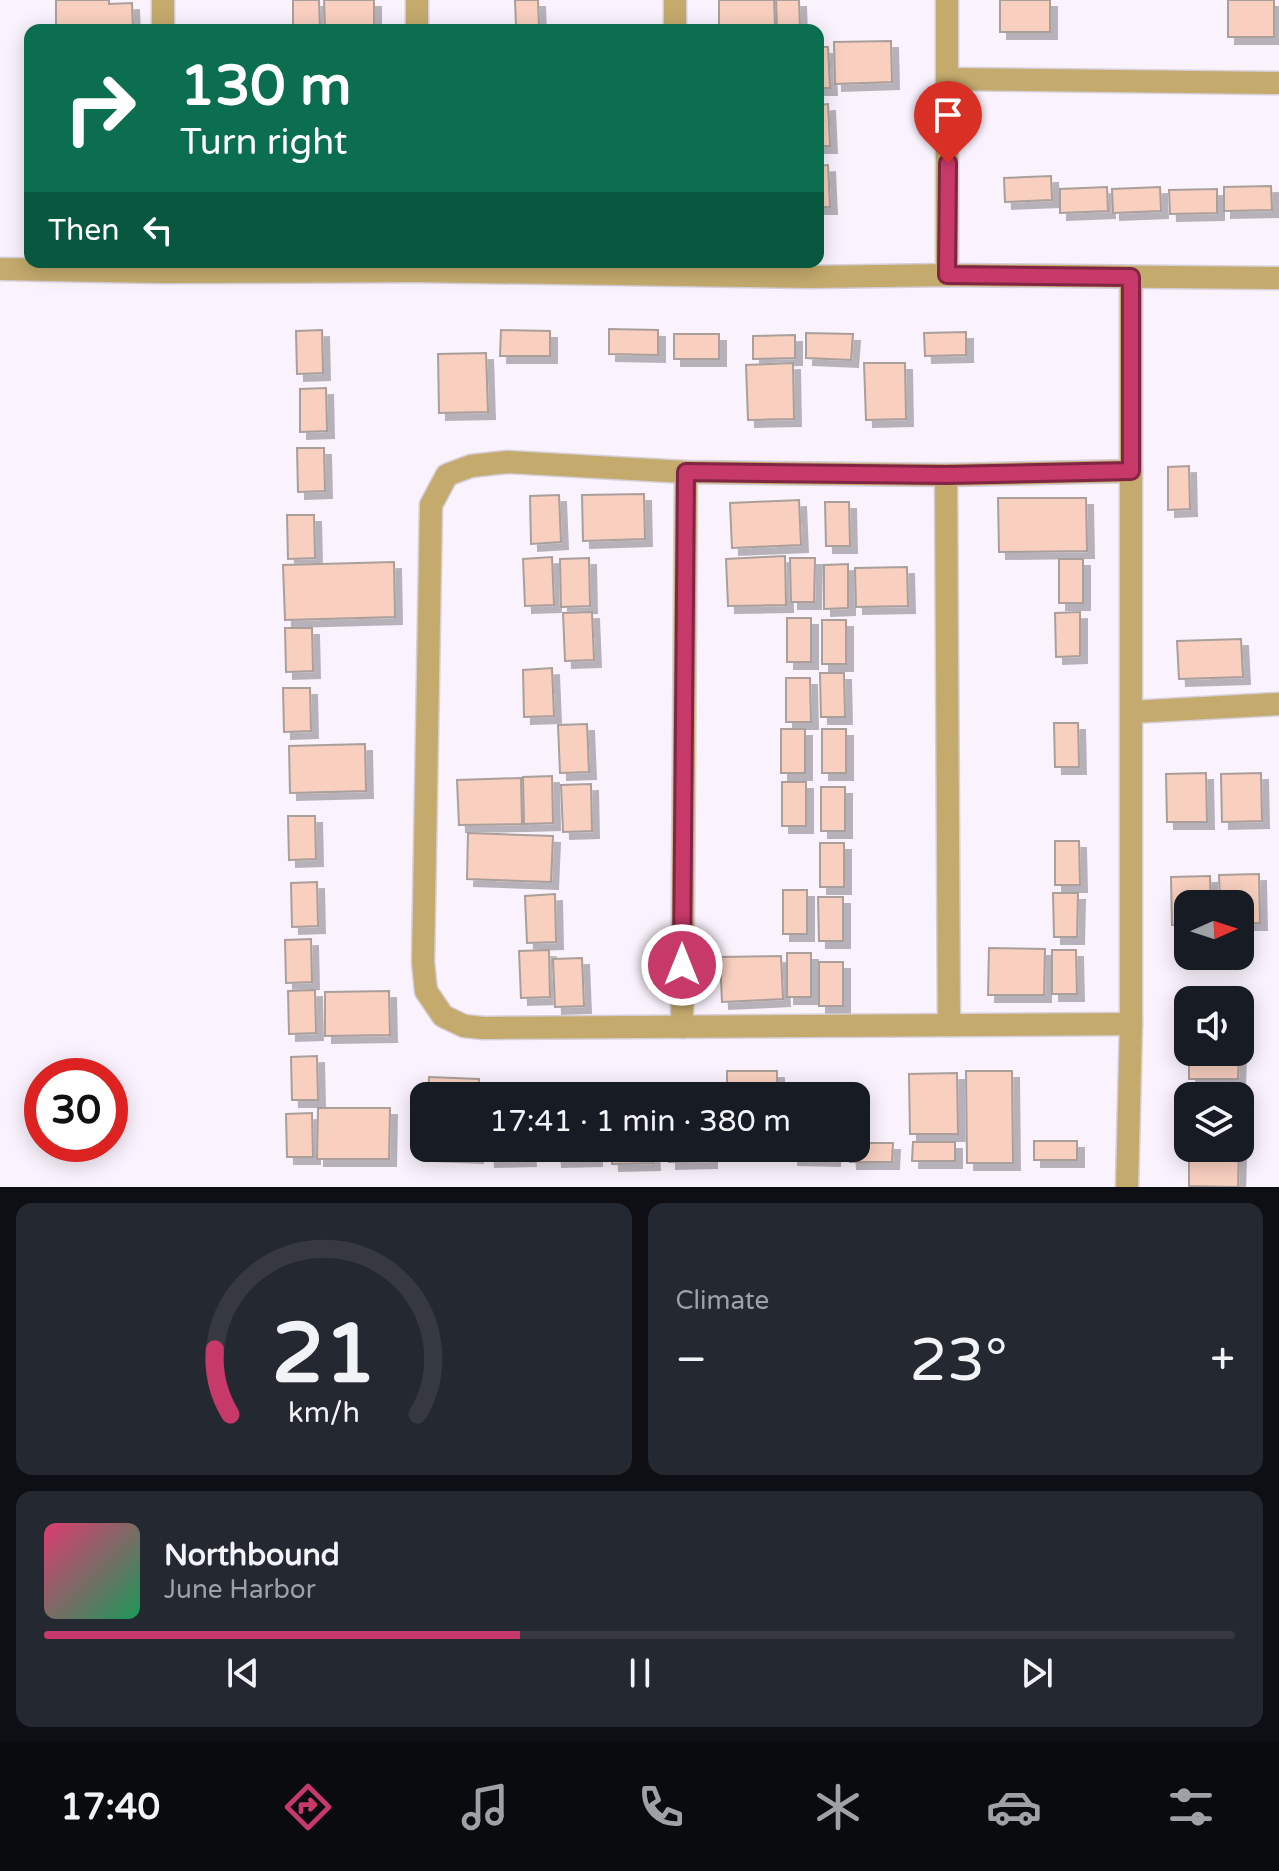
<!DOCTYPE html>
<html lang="en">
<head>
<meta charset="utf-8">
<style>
	body { margin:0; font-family:"Varela Round",sans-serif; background:#242831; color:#f1f3f6; height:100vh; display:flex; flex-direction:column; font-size:30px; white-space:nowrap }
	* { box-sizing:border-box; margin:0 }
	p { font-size:26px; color:#9ea1a6 }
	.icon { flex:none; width:44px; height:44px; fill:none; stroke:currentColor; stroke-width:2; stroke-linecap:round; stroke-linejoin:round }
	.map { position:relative; height:1187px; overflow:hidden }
	.drawer { display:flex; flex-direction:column; gap:16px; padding:16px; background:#0d0f14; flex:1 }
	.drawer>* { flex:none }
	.banner { position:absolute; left:24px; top:24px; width:800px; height:244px; border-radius:16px; box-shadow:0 4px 20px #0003; background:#0b6e4f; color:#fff; overflow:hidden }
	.needle { width:52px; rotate:87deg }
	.tools { position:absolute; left:1174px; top:890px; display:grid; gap:16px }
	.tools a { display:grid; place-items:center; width:80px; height:80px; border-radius:16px; background:#171b24; box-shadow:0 4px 20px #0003; font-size:40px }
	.speed { position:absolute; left:24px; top:1058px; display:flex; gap:16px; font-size:40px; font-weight:700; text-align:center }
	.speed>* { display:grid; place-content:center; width:104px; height:104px; border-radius:50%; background:#171b24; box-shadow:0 4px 20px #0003; line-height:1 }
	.speed .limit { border:12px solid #d22; background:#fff; color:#111 }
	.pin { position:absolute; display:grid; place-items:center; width:68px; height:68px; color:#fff; margin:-82px -34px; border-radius:50% 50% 50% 0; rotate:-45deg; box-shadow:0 0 8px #0007 }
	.pin .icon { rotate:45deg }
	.me { position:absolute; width:88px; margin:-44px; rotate:0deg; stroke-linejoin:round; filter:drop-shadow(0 0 6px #0008) }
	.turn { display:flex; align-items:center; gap:28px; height:168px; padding:0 24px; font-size:36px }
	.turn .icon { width:104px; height:104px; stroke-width:2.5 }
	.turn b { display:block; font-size:56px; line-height:68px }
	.then { display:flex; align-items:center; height:76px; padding:0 24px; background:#0003; gap:16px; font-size:30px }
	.big { font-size:60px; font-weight:600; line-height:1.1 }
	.drawer .widget { flex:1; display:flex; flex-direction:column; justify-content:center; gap:12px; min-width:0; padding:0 28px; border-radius:16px; background:#242831 }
	.drawer .dial { align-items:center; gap:0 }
	.dial svg { height:208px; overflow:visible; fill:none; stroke:#363941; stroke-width:7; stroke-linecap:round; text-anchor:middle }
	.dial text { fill:#f1f3f6; stroke:none }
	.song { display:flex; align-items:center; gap:24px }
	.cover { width:96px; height:96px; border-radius:12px; background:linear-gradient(135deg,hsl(340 70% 55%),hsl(150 70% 35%)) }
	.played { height:8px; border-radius:4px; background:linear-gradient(90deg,#c63968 40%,#363941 40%) }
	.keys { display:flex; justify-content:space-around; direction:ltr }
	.heat { display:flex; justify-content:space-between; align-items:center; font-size:44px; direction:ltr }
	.drawer .tiles { flex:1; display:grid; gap:16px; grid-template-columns:1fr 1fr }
	.widget:last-child { grid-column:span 2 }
	.trip { position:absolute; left:410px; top:1082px; width:460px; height:80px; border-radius:16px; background:#171b24; box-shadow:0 4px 20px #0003; font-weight:600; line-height:80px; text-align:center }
	.tab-bar { display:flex; height:128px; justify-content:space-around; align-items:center; background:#090b0e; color:#9ea1a6 }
	.tab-bar .icon { width:56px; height:56px }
	.tab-bar .selected { color:#c63968 }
	.tab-bar b { font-size:36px; color:#f1f3f6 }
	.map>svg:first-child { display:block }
	.building { fill:#f9d0c0; stroke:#aa9f9b; stroke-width:2; filter:url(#shadow) }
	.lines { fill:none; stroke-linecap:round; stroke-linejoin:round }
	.minor-casing { stroke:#d6cfd7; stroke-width:25 }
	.minor { stroke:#c4aa6d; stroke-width:22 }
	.route-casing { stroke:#812544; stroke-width:20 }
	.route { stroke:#c63968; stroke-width:14 }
</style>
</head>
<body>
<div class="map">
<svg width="1279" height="1187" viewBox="0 0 1279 1187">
	<defs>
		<filter id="shadow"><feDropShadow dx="7" dy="7" stdDeviation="0" flood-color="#0004"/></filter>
	</defs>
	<rect width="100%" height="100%" fill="#faf2fc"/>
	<g class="building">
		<path d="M 56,0 L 109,0 L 109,4 L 132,3 L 133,28 L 56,30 Z"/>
		<path d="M 293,0 L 319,0 L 320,30 L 293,30 Z"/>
		<path d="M 324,0 L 374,0 L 374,26 L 325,28 Z"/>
		<path d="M 515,0 L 538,0 L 539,27 L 516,26 Z"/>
		<path d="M 719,0 L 774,0 L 775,25 L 719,26 Z"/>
		<path d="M 776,0 L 799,0 L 800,28 L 777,28 Z"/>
		<rect x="1000" y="0" width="50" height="32"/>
		<rect x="1228" y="0" width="46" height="37"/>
		<path d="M 891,41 L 892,82 L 835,84 L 834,42 Z"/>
		<path d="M 818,47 L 828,47 L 830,88 L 818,88 Z"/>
		<path d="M 828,104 L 830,146 L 818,146 L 818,105 Z"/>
		<path d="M 828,165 L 830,207 L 818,207 L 818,166 Z"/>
		<path d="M 1051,176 L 1052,200 L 1005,202 L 1004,178 Z"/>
		<path d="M 1271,186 L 1272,210 L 1224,211 L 1224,187 Z"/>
		<path d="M 1107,187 L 1108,211 L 1060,213 L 1060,189 Z"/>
		<path d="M 1160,187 L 1161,211 L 1113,213 L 1112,189 Z"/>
		<path d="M 1217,189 L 1217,213 L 1170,214 L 1169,190 Z"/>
		<path d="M 609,329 L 658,330 L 658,355 L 609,354 Z"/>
		<path d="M 322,330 L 323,373 L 297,374 L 296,331 Z"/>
		<path d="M 501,330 L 550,331 L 550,356 L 500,356 Z"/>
		<path d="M 966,332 L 966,355 L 925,356 L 924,333 Z"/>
		<path d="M 806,333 L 853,334 L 851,360 L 806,358 Z"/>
		<rect x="674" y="334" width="45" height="25"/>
		<path d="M 795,335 L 795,358 L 753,359 L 753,336 Z"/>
		<path d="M 486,353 L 488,412 L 439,413 L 438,354 Z"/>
		<path d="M 793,363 L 794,419 L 748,420 L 746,365 Z"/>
		<path d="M 864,363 L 905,363 L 906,419 L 866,420 Z"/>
		<path d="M 326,388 L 327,431 L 300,432 L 300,389 Z"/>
		<path d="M 297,448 L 324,448 L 325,491 L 298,492 Z"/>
		<path d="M 1189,466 L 1190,509 L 1168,510 L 1168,467 Z"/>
		<path d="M 644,494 L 645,539 L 583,541 L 582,495 Z"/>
		<path d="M 559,495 L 561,542 L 531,544 L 530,496 Z"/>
		<path d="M 998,498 L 1086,498 L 1087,551 L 999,552 Z"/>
		<path d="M 799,500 L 801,545 L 732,548 L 730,503 Z"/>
		<path d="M 825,502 L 849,502 L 850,546 L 826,546 Z"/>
		<path d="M 287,515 L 314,515 L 315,558 L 288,559 Z"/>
		<path d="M 785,556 L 786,605 L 728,606 L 726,559 Z"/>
		<path d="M 552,557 L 554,605 L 525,606 L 523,559 Z"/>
		<path d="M 589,558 L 590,606 L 561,607 L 560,559 Z"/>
		<path d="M 790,558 L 815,558 L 814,602 L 791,602 Z"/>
		<rect x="1059" y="559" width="24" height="44"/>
		<path d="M 394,562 L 395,617 L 285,620 L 283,565 Z"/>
		<path d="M 848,564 L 848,608 L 824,609 L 824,565 Z"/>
		<path d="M 907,567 L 908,606 L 856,607 L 855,568 Z"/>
		<path d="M 592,612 L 594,660 L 565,661 L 563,613 Z"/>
		<path d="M 1080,612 L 1080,656 L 1056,657 L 1055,613 Z"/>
		<rect x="787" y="618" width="24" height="44"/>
		<rect x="822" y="620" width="24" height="44"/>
		<path d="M 285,628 L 312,628 L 313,671 L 286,672 Z"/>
		<path d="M 1241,639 L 1243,677 L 1179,679 L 1177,641 Z"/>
		<path d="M 552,668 L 554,716 L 524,717 L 523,670 Z"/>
		<path d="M 820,673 L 844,673 L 845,717 L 821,717 Z"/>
		<path d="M 786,678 L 810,678 L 811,722 L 786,722 Z"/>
		<path d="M 283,688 L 310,688 L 311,731 L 284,732 Z"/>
		<path d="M 1054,723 L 1078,723 L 1079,767 L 1055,767 Z"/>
		<path d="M 587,724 L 589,772 L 560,773 L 558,725 Z"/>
		<rect x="781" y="729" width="24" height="44"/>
		<rect x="822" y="729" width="24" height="44"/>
		<path d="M 365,744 L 366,791 L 290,793 L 289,746 Z"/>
		<path d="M 1206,773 L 1207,822 L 1167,822 L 1166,774 Z"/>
		<path d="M 1261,773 L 1262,821 L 1222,822 L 1221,774 Z"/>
		<path d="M 552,776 L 553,823 L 524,824 L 523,777 Z"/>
		<path d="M 521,778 L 522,824 L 459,825 L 457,780 Z"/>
		<rect x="782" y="782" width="24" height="44"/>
		<path d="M 591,784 L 592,831 L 563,832 L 561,785 Z"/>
		<rect x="821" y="787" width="24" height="44"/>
		<path d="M 288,816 L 315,816 L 316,859 L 289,860 Z"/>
		<path d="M 468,833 L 553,836 L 551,882 L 467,879 Z"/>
		<path d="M 1055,841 L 1079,841 L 1080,885 L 1055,885 Z"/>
		<rect x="820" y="843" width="24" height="44"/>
		<path d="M 1259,874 L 1260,923 L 1240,923 L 1240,904 L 1220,904 L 1219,875 Z"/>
		<path d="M 1210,876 L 1211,904 L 1188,904 L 1188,925 L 1172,925 L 1171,877 Z"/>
		<path d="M 317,882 L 318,926 L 292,927 L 291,883 Z"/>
		<rect x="783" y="890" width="24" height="44"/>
		<path d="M 1053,893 L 1078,893 L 1077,937 L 1054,937 Z"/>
		<path d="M 555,894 L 556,942 L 527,943 L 525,896 Z"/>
		<path d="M 818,897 L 843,897 L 843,941 L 819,941 Z"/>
		<path d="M 311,939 L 312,982 L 286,983 L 285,940 Z"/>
		<path d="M 989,948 L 1045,949 L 1044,995 L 988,995 Z"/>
		<path d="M 549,950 L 550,997 L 521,998 L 519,951 Z"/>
		<path d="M 1052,950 L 1076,950 L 1077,994 L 1052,994 Z"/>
		<rect x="787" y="953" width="24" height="44"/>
		<path d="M 781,956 L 783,999 L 722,1002 L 720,957 Z"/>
		<path d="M 582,958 L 584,1006 L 555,1007 L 553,959 Z"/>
		<rect x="819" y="962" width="24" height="44"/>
		<path d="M 1189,989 L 1239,990 L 1238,1000 L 1189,1000 Z"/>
		<path d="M 315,990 L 316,1033 L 289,1034 L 288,991 Z"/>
		<path d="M 389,991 L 390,1035 L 325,1036 L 325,992 Z"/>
		<path d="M 1189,1052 L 1239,1052 L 1238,1079 L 1189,1079 Z"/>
		<path d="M 317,1056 L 318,1100 L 292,1100 L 291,1057 Z"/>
		<rect x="727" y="1071" width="50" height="25"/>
		<path d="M 966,1071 L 1012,1071 L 1013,1163 L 967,1163 Z"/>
		<path d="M 957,1073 L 958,1134 L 910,1134 L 909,1074 Z"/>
		<path d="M 429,1077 L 479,1079 L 478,1096 L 428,1096 Z"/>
		<path d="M 318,1108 L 390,1108 L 389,1159 L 317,1159 Z"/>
		<path d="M 312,1113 L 313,1157 L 287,1157 L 286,1114 Z"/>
		<rect x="1034" y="1141" width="43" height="19"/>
		<path d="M 913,1142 L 955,1142 L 955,1161 L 912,1161 Z"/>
		<path d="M 856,1143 L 893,1143 L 892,1162 L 850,1162 L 849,1148 L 856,1148 Z"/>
		<path d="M 426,1148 L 476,1148 L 476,1156 L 426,1154 Z"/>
		<path d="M 487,1148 L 528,1148 L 529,1159 L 488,1160 Z"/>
		<path d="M 554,1148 L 595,1148 L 595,1159 L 555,1160 Z"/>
		<path d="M 611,1148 L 652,1148 L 653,1163 L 612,1164 Z"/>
		<path d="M 669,1148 L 710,1148 L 710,1161 L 669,1162 Z"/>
		<path d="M 791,1148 L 834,1148 L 833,1159 L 791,1158 Z"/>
		<path d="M 1189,1149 L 1239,1149 L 1238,1187 L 1189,1186 Z"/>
	</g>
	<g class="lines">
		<defs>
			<g id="minor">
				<path d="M 417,0 L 417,30"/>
				<path d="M 675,0 L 675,30"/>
				<path d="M 163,30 L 163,0"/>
				<path d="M 948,79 L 1279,83"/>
				<path d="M 0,269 L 162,272 L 418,271 L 811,277 L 947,275 L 1279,278"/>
				<path d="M 947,275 L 947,0"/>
				<path d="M 1131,471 L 946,475 L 686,472 L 507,462 L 471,466 L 447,475 L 431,505 L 423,962 L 426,991 L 443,1016 L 464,1026 L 483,1028 L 1131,1024"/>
				<path d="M 946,475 L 949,1025"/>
				<path d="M 1131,712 L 1279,704"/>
				<path d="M 682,1027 L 686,472"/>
				<path d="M 1127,1187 L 1131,1024 L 1131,277"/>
			</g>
		</defs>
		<use href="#minor" class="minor-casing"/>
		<use href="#minor" class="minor"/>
	</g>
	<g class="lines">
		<defs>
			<path id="route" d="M 682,965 L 686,472 L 946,475 L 1131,471 L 1131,277 L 947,275 L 948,163"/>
		</defs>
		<use href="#route" class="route-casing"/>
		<use href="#route" class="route"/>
	</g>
</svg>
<div class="tools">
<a><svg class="needle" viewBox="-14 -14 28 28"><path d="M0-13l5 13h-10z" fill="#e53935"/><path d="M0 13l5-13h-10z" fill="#9ea1a6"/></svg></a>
<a><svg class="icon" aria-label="sound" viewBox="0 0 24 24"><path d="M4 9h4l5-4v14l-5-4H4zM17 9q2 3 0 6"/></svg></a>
<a><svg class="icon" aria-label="layers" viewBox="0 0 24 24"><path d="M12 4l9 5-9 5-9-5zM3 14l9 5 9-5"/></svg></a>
</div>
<div class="speed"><div class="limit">30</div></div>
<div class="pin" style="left:948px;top:163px;background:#d93025"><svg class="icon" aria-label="arrive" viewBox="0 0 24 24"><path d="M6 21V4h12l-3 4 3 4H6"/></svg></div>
<svg class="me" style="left:682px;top:965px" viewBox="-20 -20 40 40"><circle r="17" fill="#c63968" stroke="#fff" stroke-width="3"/><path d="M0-11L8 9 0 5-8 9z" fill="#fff"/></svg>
<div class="trip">17:41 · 1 min · 380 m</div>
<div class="banner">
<div class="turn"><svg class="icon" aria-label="right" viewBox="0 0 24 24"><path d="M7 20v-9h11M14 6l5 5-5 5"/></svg><div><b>130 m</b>Turn right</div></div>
<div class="then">Then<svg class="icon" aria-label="left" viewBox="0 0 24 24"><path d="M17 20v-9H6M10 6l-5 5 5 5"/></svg></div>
</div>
</div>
<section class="drawer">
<div class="tiles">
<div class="widget dial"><svg viewBox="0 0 100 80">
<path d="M14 69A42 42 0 1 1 86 69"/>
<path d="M14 69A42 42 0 0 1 8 44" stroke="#c63968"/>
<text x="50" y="56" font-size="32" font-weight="700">21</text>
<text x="50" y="72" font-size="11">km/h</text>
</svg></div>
<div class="widget"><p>Climate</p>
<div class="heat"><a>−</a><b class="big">23°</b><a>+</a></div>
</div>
<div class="widget">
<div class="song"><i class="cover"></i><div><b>Northbound</b><p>June Harbor</p></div></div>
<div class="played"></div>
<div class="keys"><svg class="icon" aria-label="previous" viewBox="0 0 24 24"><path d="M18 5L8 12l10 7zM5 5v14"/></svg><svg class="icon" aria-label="pause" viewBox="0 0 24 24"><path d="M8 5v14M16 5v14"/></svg><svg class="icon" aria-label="next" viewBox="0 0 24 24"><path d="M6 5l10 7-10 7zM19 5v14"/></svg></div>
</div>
</div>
</section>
<nav class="tab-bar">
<b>17:40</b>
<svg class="icon selected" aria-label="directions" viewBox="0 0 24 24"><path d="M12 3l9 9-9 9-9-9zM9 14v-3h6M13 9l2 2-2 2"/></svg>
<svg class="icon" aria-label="music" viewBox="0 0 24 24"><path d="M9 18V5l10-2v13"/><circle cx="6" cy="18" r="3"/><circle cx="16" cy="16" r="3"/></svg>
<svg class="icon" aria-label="phone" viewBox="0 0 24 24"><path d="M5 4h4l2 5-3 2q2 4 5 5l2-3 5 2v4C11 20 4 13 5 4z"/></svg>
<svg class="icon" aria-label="climate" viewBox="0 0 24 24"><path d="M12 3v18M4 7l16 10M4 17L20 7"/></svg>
<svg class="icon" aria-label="car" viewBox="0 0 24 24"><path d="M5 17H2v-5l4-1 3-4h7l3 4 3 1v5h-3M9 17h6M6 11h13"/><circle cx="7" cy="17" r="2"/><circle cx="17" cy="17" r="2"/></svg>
<svg class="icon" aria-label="filters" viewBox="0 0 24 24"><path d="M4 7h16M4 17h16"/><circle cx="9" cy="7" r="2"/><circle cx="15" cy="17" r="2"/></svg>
</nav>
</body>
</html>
